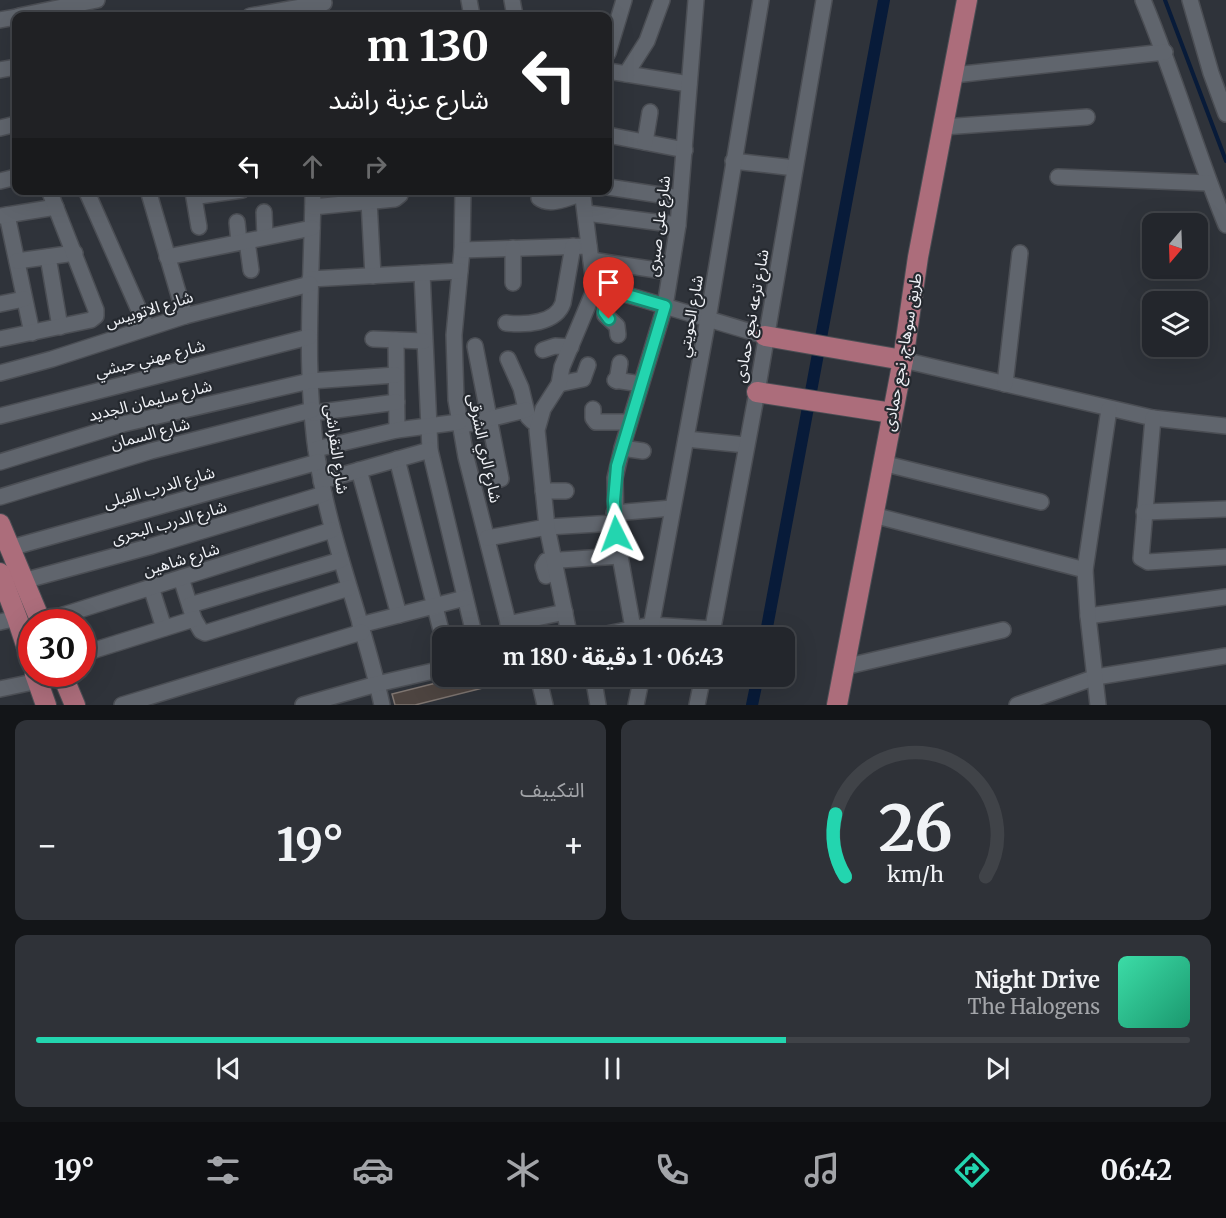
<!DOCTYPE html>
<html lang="ar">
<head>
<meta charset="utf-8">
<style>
	body { margin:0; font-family:Merriweather,"Noto Sans Arabic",serif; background:#2f3238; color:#f1f3f6; direction:rtl; height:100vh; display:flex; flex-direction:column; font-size:22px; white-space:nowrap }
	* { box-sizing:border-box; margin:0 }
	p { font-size:20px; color:#a3a5a9 }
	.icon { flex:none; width:33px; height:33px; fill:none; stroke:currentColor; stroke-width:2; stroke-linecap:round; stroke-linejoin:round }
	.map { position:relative; height:705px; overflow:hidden; direction:ltr }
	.side { display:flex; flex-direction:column; gap:15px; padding:15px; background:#131518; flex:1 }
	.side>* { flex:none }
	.banner { position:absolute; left:12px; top:12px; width:600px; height:183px; border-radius:12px; box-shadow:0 6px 24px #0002,0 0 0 2px #404348; direction:rtl; background:#202124; color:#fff; overflow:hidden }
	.needle { width:39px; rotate:199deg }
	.controls { position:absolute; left:1142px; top:213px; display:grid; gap:12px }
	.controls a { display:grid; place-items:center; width:66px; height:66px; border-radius:12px; background:#23262c; box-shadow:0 6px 24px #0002,0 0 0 2px #404348; font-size:30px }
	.speed { position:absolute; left:18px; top:609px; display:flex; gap:12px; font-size:30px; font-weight:700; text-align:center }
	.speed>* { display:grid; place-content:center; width:78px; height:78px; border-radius:50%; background:#23262c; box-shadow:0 6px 24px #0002,0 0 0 2px #404348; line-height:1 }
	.speed .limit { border:9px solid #d22; background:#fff; color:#111 }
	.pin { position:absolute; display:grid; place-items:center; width:51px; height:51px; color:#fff; margin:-62px -26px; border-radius:50% 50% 50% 0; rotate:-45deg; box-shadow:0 0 6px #0007 }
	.pin .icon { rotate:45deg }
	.me { position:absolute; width:66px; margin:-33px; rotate:357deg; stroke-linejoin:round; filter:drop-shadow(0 0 4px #0008) }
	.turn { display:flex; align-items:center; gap:21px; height:126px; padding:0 24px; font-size:27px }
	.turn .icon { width:78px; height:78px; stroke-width:2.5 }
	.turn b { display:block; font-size:42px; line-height:51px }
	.lanes { display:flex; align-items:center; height:57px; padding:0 24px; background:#0003; justify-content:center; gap:30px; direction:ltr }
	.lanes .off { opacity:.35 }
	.big { font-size:45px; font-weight:700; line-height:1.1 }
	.side .card { flex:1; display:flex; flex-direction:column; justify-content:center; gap:9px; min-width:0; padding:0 21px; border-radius:12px; background:#2f3238 }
	.side .dial { align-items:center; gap:0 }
	.dial svg { height:156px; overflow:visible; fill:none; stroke:#404348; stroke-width:7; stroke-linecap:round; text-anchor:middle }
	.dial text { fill:#f1f3f6; stroke:none }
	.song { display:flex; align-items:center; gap:18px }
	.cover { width:72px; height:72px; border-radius:9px; background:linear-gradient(135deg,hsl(160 70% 55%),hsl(160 70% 35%)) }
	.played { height:6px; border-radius:3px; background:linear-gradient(90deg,#23d5af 65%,#404348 65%) }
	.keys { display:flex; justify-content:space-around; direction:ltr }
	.heat { display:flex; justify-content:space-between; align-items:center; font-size:33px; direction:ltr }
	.side .tiles { flex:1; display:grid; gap:15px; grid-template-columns:1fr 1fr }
	.card:last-child { grid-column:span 2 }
	.trip { position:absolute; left:432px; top:627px; width:363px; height:60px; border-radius:12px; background:#23262c; box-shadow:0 6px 24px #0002,0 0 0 2px #404348; font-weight:700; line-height:60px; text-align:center; direction:rtl }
	.tab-bar { display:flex; height:96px; justify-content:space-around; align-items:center; background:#0e0f12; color:#a3a5a9 }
	.tab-bar .icon { width:42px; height:42px }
	.tab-bar .on { color:#23d5af }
	.tab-bar b { font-size:27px; color:#f1f3f6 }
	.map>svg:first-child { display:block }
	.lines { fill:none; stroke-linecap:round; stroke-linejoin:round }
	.stream { stroke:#081b39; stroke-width:4 }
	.canal { stroke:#081b39; stroke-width:12 }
	.building { fill:#4d4440; stroke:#7e7570; stroke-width:1.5 }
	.minor-casing { stroke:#4b4e54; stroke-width:18 }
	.major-casing { stroke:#4b4e54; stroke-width:22 }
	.minor { stroke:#60656d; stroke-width:15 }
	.major { stroke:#ac6d7b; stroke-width:20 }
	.route-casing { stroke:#178a72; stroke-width:15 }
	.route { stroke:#23d5af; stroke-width:10 }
	.labels { text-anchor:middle; stroke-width:4.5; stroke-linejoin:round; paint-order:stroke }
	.street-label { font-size:16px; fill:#f0f2f7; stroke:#25292f }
</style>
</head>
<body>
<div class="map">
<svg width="1226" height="705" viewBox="0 0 1226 705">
	<rect width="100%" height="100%" fill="#2f333a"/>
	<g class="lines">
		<path class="stream" d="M 1165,0 L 1226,161"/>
		<g class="canal">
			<path d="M 765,638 L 884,0"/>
			<path d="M 752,705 L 758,676"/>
		</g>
	</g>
	<path class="building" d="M 464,676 L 489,676 L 491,686 L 415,705 L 395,705 L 392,694 Z"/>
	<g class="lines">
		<defs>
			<g id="minor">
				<path d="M 469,0 L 472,16"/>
				<path d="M 512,0 L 515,16"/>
				<path d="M 1143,0 C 1174,74 1196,151 1226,225"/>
				<path d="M 1190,0 L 1211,73 L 1226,114"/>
				<path d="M 19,16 L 97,0"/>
				<path d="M 250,16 L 324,3"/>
				<path d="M 0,20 L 16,17"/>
				<path d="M 608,53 L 624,0"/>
				<path d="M 0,70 L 16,67"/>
				<path d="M 608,71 L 689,84"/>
				<path d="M 626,74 L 647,41 L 662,0"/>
				<path d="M 954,75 L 1165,52"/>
				<path d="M 943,127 L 1087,117"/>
				<path d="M 0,128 L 16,124"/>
				<path d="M 608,135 L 685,150"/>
				<path d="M 645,142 L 650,112"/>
				<path d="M 733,161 L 795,168"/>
				<path d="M 1058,177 L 1209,183"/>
				<path d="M 0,181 L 16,177"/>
				<path d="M 608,187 L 680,198"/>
				<path d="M 86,190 L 147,328"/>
				<path d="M 148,190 L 185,316"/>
				<path d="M 192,190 L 194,195 L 199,196 L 242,190"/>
				<path d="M 313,190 C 312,281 303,373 318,463 C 332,546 364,623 382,705"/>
				<path d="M 463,190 L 462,250 L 454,335 L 456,400 L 466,457 L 512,638"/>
				<path d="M 193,192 L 199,227"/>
				<path d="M 539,198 C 550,207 570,197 583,193"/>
				<path d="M 369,201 L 373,276"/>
				<path d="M 313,207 L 395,199 L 400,195 L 401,190"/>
				<path d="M 264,212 L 265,237"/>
				<path d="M 586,213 L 678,225"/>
				<path d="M 7,215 L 32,333"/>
				<path d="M 0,216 L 56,207"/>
				<path d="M 237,222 L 239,242"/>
				<path d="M 247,241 L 251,270"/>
				<path d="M 462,250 L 589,246"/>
				<path d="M 48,257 L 60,327"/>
				<path d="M 167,257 L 312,228"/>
				<path d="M 591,260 L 670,272"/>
				<path d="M 17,261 L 75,253"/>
				<path d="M 422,273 L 430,450 L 475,638"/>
				<path d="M 310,279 L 460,271"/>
				<path d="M 513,283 L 513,248"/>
				<path d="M 594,285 L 765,336"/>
				<path d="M 607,289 L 605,315 L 617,326 L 618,335"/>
				<path d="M 0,304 L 24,299"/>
				<path d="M 506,323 C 525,325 556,324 563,303 L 573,246"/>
				<path d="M 0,339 L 91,320 L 96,316 L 96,310 L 49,190"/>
				<path d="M 373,339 L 424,341"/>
				<path d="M 396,340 L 397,430"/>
				<path d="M 475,346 L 501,479"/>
				<path d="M 543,350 L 555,346 L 571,347"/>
				<path d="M 508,359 L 521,388 L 528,417 L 532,421 L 538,424"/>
				<path d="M 903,360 L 1153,418 L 1226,426"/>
				<path d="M 0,373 L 52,359 L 185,316 L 310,284"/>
				<path d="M 615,380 L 641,384"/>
				<path d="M 617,381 L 620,363"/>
				<path d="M 559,384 L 583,379 L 588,365"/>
				<path d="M 1005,384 L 1020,253"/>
				<path d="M 593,409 L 593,418 L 596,422 L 629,422"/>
				<path d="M 313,413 L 397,402"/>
				<path d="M 0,416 L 309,337"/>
				<path d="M 1153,418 L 1141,558 L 1148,562 L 1226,557"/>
				<path d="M 460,426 L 526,410"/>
				<path d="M 686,439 L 746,445"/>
				<path d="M 622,448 L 643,451"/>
				<path d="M 316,449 L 397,430 L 459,422"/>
				<path d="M 397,459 L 443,638"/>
				<path d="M 0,462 L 123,424 L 310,381 L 396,375"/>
				<path d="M 882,463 L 1041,502"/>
				<path d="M 359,470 L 399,615"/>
				<path d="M 321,481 L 430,450"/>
				<path d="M 543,491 L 566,491"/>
				<path d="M 0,497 L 151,451 L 312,410"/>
				<path d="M 1144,512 L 1226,509"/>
				<path d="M 614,513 L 672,508"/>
				<path d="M 873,515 L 1085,570"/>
				<path d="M 487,538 L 547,527 L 615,523"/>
				<path d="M 10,548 L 318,462"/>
				<path d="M 546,576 L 543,566 L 546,561 L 619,556"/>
				<path d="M 181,578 L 194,619 L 201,631 L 205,633 L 349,588"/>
				<path d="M 23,581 L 152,546 L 324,494"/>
				<path d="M 151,587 L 164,628"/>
				<path d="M 190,605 L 341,560"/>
				<path d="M 1088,616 L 1226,597"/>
				<path d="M 0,622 L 17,618"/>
				<path d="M 41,622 L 332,530"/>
				<path d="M 508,624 L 565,612"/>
				<path d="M 360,625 L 465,598"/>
				<path d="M 633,628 L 616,534 L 615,478 L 622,448 L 665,306 L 678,225 L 696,0"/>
				<path d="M 570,638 L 547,527 L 537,430 L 543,409 L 559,384 L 562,367 L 593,293 L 594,285 L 582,190"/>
				<path d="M 587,638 L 651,625 L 712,629"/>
				<path d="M 649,638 L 708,319 L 761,0"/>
				<path d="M 711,638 L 757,392 L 824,0"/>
				<path d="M 82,654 L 194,619"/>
				<path d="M 844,667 L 1003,630"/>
				<path d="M 538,676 L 545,705"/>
				<path d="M 593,676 L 598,705"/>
				<path d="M 0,689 L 38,681"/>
				<path d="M 122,705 L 362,632"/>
				<path d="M 303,705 L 377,684 L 442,669"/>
				<path d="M 636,705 L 642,676"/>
				<path d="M 697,705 L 703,676"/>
				<path d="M 1017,705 L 1096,677 L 1226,656"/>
				<path d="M 1098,705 L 1088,616 L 1085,570 L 1109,409"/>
			</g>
			<g id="major">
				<path d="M 765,336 L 903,360"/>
				<path d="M 757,392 L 892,413"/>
				<path d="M 0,524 L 41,622"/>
				<path d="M 0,573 L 17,618 L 32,663"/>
				<path d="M 35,674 L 46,705"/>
				<path d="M 62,674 L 75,705"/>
				<path d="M 837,705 L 903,360 L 918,257 L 967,0"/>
			</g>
		</defs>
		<use href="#minor" class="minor-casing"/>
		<use href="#major" class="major-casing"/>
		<use href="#minor" class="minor"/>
		<use href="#major" class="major"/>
	</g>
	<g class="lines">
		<defs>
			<path id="route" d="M 609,319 L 604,312 L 607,289 L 665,306 L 617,466 L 614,501 L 616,534"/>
		</defs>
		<use href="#route" class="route-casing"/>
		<use href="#route" class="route"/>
	</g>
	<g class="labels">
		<g class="street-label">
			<text transform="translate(658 226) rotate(-83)" y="6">شارع على صبرى</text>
			<text transform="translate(149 309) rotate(-17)" y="6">شارع الاتوبيس</text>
			<text transform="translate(690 316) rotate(-80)" y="6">شارع الحويتي</text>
			<text transform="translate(751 316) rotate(-80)" y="6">شارع ترعه نجع حمادى</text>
			<text transform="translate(902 352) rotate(-80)" y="6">طريق سوهاج, نجع حمادى</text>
			<text transform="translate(150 358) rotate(-14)" y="6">شارع مهني حبشي</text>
			<text transform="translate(150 400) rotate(-14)" y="6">شارع سليمان الجديد</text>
			<text transform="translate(150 433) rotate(-15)" y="6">شارع السمان</text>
			<text transform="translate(485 448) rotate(78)" y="6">شارع الري الشرقى</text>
			<text transform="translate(337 449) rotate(82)" y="6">شارع النقراشى</text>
			<text transform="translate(159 487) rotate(-16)" y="6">شارع الدرب القبلى</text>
			<text transform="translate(169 522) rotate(-16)" y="6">شارع الدرب البحرى</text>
			<text transform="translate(181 559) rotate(-17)" y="6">شارع شاهين</text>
		</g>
	</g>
</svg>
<div class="controls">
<a><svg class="needle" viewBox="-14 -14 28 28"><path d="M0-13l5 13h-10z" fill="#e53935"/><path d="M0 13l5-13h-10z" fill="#a3a5a9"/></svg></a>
<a><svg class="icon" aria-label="layers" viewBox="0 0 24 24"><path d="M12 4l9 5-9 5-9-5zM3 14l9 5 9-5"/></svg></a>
</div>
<div class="speed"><div class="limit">30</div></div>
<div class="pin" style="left:609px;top:319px;background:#d93025"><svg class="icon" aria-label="arrive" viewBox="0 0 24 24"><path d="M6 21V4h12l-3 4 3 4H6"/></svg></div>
<svg class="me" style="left:616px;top:534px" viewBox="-20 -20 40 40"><path d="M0-17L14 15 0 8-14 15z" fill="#23d5af" stroke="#fff" stroke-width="4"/></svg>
<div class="trip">06:43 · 1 دقيقة · 180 m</div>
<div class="banner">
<div class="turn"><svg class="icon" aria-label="left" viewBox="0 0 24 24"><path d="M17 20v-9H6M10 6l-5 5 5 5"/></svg><div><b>130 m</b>شارع عزبة راشد</div></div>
<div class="lanes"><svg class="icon" aria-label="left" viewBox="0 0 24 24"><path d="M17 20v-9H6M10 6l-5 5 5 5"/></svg><svg class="icon off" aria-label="ahead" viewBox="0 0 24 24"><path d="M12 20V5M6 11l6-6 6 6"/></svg><svg class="icon off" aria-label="right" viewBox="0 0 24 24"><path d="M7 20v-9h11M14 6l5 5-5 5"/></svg></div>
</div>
</div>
<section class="side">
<div class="tiles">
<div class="card dial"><svg viewBox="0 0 100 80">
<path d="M14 69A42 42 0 1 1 86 69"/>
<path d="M14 69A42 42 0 0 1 9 37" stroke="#23d5af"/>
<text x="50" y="56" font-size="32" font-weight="700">26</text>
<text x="50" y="72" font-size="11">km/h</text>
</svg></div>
<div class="card"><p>التكييف</p>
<div class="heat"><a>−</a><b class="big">19°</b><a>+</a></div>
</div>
<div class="card">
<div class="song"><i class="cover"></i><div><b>Night Drive</b><p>The Halogens</p></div></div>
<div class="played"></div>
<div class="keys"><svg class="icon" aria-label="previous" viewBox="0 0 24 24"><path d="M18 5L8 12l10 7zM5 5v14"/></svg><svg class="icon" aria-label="pause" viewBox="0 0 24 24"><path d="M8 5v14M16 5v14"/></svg><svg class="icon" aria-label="next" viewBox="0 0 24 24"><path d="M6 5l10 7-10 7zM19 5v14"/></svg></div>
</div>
</div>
</section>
<nav class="tab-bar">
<b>06:42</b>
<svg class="icon on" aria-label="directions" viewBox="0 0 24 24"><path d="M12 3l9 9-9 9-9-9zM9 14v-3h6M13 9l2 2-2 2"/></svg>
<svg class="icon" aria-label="music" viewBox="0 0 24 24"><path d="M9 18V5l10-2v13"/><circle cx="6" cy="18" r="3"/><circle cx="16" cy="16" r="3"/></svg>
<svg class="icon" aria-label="phone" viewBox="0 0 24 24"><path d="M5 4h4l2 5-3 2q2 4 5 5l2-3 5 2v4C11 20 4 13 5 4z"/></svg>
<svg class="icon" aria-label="climate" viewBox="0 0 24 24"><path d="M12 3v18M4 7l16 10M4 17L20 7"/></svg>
<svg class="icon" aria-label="car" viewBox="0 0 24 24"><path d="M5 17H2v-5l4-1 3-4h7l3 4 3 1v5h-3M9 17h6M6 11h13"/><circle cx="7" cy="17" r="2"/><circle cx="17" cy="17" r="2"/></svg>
<svg class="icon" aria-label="filters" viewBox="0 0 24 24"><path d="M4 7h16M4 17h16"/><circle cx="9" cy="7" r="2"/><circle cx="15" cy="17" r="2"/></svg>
<b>19°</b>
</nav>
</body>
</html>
